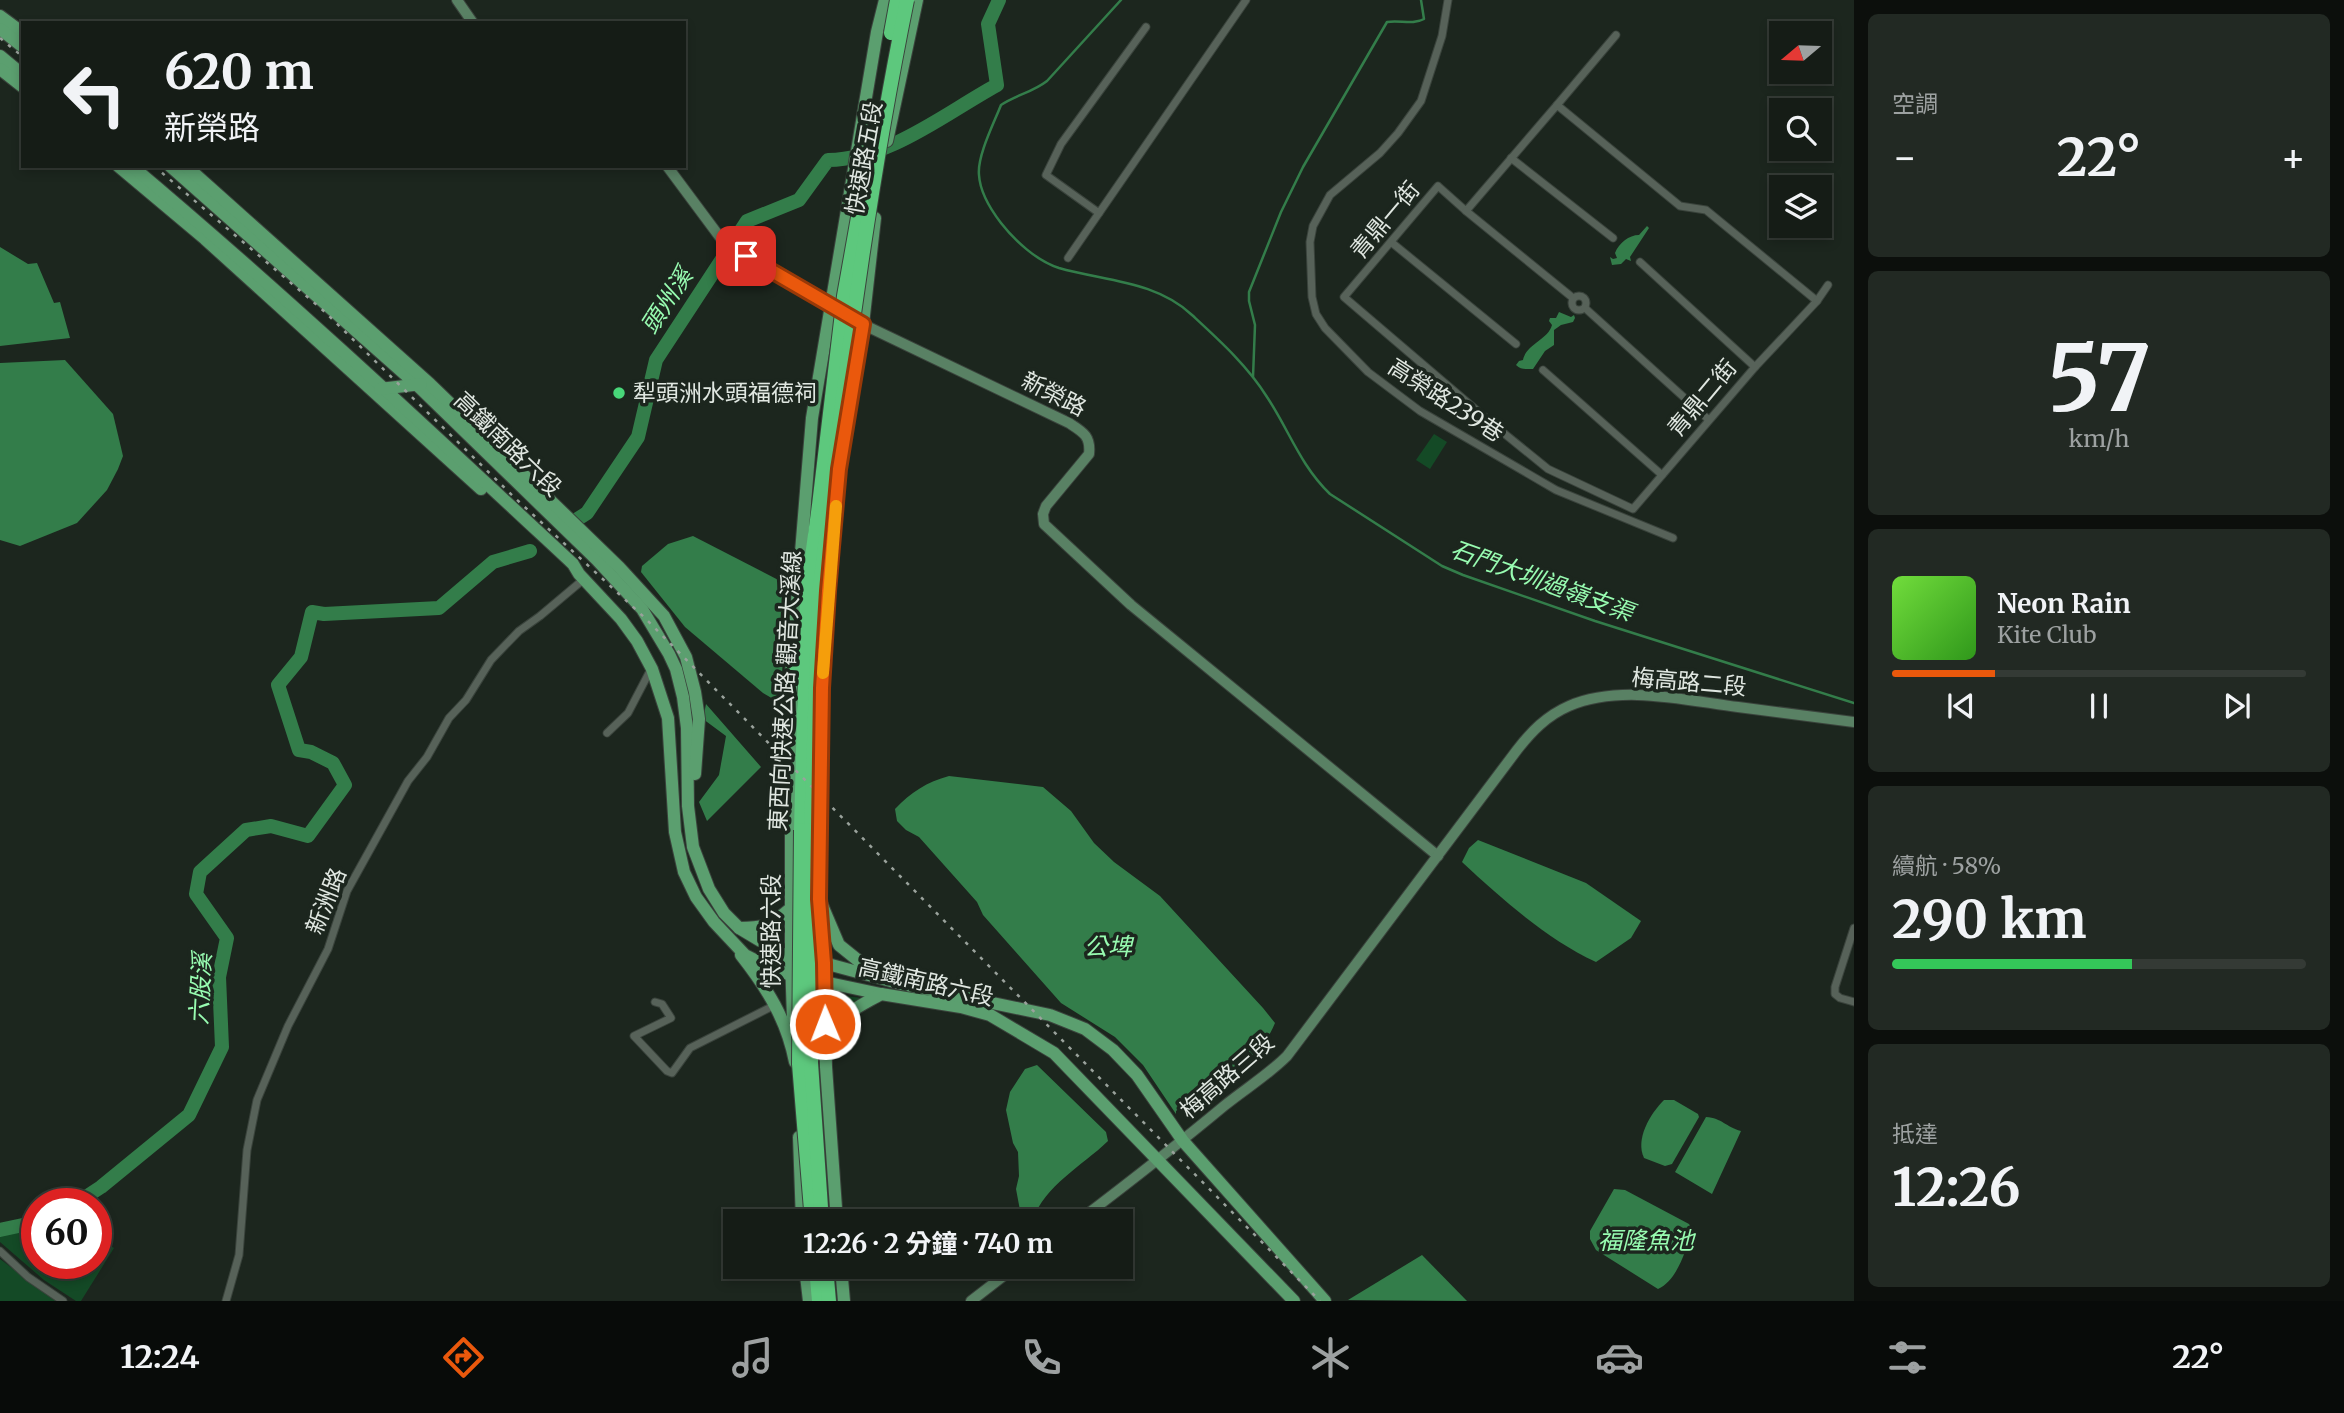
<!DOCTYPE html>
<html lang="zh-TW">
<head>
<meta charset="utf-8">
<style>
	body { margin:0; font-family:Merriweather,"Noto Sans TC",serif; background:#222923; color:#f1f3f6; height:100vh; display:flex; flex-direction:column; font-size:26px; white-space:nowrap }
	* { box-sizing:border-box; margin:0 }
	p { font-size:23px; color:#9da1a1 }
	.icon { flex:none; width:38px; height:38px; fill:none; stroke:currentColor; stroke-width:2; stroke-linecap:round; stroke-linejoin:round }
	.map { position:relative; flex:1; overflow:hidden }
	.side { display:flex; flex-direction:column; gap:14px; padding:14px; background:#0c0f0c; width:490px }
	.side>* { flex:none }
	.hud { position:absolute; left:21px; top:21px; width:665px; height:147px; border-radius:0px; box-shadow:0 4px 10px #0003,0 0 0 2px #343a35; background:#151c16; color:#f1f3f6; overflow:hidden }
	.needle { width:46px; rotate:251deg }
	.tools { position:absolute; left:1769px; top:21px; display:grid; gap:14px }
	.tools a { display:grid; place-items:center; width:63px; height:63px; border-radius:0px; background:#151c16; box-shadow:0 4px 10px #0003,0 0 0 2px #343a35; font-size:35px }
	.speed { position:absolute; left:21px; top:1188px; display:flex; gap:14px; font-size:35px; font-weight:700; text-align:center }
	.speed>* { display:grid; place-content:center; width:91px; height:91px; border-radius:50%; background:#151c16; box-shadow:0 4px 10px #0003,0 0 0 2px #343a35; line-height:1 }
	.speed .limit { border:10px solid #d22; background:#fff; color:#111 }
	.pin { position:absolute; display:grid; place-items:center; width:60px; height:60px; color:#fff; margin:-30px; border-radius:14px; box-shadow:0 4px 10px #0006 }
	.me { position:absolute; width:77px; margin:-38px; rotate:359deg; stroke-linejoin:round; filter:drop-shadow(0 0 5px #0008) }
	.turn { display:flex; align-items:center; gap:24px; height:147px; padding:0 28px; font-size:32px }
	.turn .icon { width:91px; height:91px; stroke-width:2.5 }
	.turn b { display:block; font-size:49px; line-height:60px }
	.big { font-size:52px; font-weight:700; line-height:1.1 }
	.side .tile { flex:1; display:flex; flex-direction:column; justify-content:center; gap:10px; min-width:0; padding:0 24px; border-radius:10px; background:#222923 }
	.side .dial { align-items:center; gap:0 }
	.dial b { font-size:91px; line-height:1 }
	.song { display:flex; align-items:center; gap:21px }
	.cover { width:84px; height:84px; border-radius:10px; background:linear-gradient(135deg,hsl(100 70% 55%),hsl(110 70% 35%)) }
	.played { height:7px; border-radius:4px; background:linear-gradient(90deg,#ea580c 25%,#343a35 25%) }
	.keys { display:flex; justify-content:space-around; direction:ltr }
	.heat { display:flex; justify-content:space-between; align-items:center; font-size:38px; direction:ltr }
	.charge { height:10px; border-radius:5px; background:linear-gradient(90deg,#34c759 58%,#343a35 0) }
	.trip { position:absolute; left:723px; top:1209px; width:410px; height:70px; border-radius:0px; background:#151c16; box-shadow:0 4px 10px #0003,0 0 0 2px #343a35; font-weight:700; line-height:70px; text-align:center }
	.tab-bar { display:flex; height:112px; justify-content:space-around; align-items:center; background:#080b09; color:#9da1a1 }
	.tab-bar .icon { width:49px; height:49px }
	.tab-bar .active { color:#ea580c }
	.tab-bar b { font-size:32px; color:#f1f3f6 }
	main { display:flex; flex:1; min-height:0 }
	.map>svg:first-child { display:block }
	.green { fill:#144a26 }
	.water { fill:#337d4a }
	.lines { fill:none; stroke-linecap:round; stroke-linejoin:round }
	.stream { stroke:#337d4a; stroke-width:2.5 }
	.river { stroke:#337d4a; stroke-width:14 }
	.street-casing { stroke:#3a433c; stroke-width:9 }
	.secondary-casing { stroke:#3a433c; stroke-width:12 }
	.primary-casing { stroke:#3a433c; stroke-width:14 }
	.highway-casing { stroke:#3a433c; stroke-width:16 }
	.street { stroke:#576259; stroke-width:7 }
	.secondary { stroke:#598164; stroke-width:10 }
	.primary { stroke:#5b9f6f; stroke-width:12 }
	.highway { stroke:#5dc87d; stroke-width:14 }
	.rail { stroke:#9aa29c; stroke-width:2.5; stroke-dasharray:3.5 7; stroke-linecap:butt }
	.highway-bridge-casing { stroke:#3a433c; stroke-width:16; stroke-linecap:butt }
	.highway-bridge { stroke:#5dc87d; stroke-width:14 }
	.route-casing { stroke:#983908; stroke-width:18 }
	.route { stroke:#ea580c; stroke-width:12 }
	.slow { stroke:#f59e0b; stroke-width:12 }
	.poi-dot { fill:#48d779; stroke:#1c261e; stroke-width:2.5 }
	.labels { text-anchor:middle; stroke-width:7; stroke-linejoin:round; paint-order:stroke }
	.street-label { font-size:23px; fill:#e0e7e1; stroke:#1c261e }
	.poi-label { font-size:23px; fill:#e0e7e1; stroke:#1c261e; text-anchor:start }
	.water-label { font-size:24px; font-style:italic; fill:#98fcb1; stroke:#1c261e }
</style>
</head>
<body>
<main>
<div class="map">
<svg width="1854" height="1301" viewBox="0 0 1854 1301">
	<rect width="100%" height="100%" fill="#1c261e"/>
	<g class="green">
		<path d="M 1434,434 L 1447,442 L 1430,469 L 1416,460 Z"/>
		<path d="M 829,994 L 861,998 L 844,1009 L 830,1024 Z"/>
		<path d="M 37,1224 L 37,1264 L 96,1264 L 96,1236 L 114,1248 L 81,1301 L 76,1301 L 44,1280 L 0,1242 L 0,1235 L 9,1230 Z"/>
		<path d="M 0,1259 L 56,1301 L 0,1301 Z"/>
	</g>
	<g class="water">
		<path d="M 1647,226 L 1649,228 L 1630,257 L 1631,261 L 1626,259 L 1621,264 L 1612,265 L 1610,257 L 1613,259 L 1617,258 L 1615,253 C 1619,243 1629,235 1639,235 Z"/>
		<path d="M 0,247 L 28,264 L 37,263 L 54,303 L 60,302 L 70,338 L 0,346 Z"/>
		<path d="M 1559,312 L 1571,317 L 1574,315 L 1575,318 L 1573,322 L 1561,325 L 1554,330 L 1554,345 L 1545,351 L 1533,369 C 1525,369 1521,370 1516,365 L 1519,361 L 1523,360 C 1526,344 1548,340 1552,325 L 1549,321 L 1550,318 L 1556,318 Z"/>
		<path d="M 65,360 L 113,414 L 123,456 L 118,469 L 107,490 L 77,523 L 20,546 L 0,540 L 0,363 Z"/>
		<path d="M 693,536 L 788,585 L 780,703 L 763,693 L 685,627 L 641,572 L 642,566 L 668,544 Z"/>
		<path d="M 706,704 L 761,767 L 707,821 L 699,802 L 719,775 L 726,736 L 703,719 Z"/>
		<path d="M 949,776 L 1043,787 L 1071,811 L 1094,843 L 1114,862 L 1160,896 L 1263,1008 L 1275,1023 C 1259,1064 1211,1087 1176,1111 L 1176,1114 L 1143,1065 L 1115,1037 L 1061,1003 L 983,915 L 977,902 L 919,837 L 906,830 L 897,821 L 895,809 C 911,792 927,782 949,776 Z"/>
		<path d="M 1478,840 L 1586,883 L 1641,921 L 1631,938 L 1596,962 C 1546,939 1502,899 1462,862 L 1469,848 Z"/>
		<path d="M 1037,1065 L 1106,1132 L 1108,1141 C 1081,1167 1046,1184 1032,1221 L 1022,1221 L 1016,1189 L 1019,1176 L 1018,1152 L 1013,1143 L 1006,1110 L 1010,1092 L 1025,1069 Z"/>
		<path d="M 1664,1100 L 1674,1100 L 1698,1114 L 1699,1117 L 1672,1164 L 1665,1166 L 1644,1158 C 1635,1139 1650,1114 1664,1100 Z"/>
		<path d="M 1706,1117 C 1722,1118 1726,1127 1741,1131 L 1712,1194 L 1675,1172 Z"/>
		<path d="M 1614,1189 L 1625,1190 L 1689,1224 L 1693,1231 C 1685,1250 1678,1280 1658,1289 L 1596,1250 L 1590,1239 L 1590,1231 Z"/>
		<path d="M 1422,1255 L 1467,1301 L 1348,1300 Z"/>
	</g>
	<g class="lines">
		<g class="stream">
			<path d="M 1121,0 L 1047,81 C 1033,92 1016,95 1001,105 C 994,123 977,156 979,175 C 980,192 991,210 1001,223 C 1015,241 1037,261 1059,268 C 1105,281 1156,281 1192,315 C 1218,339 1248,366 1267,397 C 1289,430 1300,465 1330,494 L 1442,566 L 1463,575 L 1595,621 L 1854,703"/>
			<path d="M 1253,377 L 1255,325 L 1249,301 L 1249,292 L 1281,212 L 1303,167 L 1387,22 C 1400,20 1413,25 1424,19 L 1421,0"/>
		</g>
		<g class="river">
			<path d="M 576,520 L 587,513 L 638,437 L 656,360 L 747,221 L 799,200 L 828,160 C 890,159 944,114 997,85 L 988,24 L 999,0"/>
			<path d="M 75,1204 L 101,1187 L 189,1115 L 222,1047 L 219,977 L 227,938 L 196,894 L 200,872 L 246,830 L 271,826 L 308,836 L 345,785 L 333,763 L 311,752 L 299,750 L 278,685 L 301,657 L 312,612 L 324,614 L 439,608 L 493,562 L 530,551"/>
			<path d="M 0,1230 L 37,1222"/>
		</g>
		<defs>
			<g id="street">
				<path d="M 1448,0 L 1442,36 L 1421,101 L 1398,133 L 1380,153 L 1330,195 L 1313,226 L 1310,242 L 1312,297 L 1316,314 L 1325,328 L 1368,372 L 1420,411 L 1556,490 L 1673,538"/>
				<path d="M 1557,105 L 1680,206 L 1706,210 L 1817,301 L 1755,367 L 1633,509 L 1548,469 L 1495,426 L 1344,297 L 1438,186 L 1466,211 Z"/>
				<path d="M 1557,105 L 1616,35"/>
				<path d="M 1511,158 L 1613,238"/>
				<path d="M 1466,211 L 1573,298"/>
				<path d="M 1099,213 L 1046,175 L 1061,144 L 1146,27"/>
				<path d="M 1391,242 L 1516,344"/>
				<path d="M 1068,258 L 1246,0"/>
				<path d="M 1640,262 L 1755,367"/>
				<circle cx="1579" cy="303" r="7"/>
				<path d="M 1817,301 L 1828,285"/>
				<path d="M 1585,308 L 1709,420"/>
				<path d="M 1543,370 L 1662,475"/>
				<path d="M 607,733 L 628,713 L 651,669"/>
				<path d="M 1854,928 L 1835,987 L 1835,994 L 1840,998 L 1854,1002"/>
				<path d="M 655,1002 L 662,1004 L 671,1018 L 634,1036 L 667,1071 L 672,1073 L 690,1048 L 775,1005"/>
				<path d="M 0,1251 L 28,1277 L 63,1301"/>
				<path d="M 226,1301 L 239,1255 L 247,1150 L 257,1100 L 288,1026 L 328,949 L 347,891 L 408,781 L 427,757 L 449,718 L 466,700 L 491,660 L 519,631 L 540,616 L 584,579"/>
			</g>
			<g id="secondary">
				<path d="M 457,0 L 473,23"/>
				<path d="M 667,166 L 722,240 L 835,308"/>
				<path d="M 858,322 L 1069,423 C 1083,432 1091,436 1089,454 L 1046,506 L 1043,514 L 1044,524 L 1131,605 L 1438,856"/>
				<path d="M 1077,1222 C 1127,1184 1176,1146 1224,1106 C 1245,1089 1268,1075 1287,1056 L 1517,750 C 1531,732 1546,716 1569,706 C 1620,684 1684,700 1738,707 C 1776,712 1815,717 1854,722"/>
				<path d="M 971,1301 L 1015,1267"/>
			</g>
			<g id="primary">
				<path d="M 0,16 L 23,33"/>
				<path d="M 0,29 L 23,47"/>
				<path d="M 0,56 L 23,75"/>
				<path d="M 0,69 L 23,87"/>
				<path d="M 887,141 L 917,0"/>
				<path d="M 118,166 L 205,239 L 481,489"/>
				<path d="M 132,166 C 284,294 428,429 573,564 L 579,574 L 621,619 L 637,641 L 652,669 L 668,718 L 675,832 L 684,872 L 696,897 L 714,922 L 745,955 L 770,968 L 791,975 L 881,994 L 961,1007 L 990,1015 L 1054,1053 L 1294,1301"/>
				<path d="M 170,166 L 417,385 L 597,560 L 642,609 L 669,654 L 676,669 L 683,697 L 687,728 L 688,806 L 693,847 L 709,889 L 724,913 L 739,928 L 791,959 L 824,963 L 902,984 L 1050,1015 L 1085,1029 L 1113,1050 L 1137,1075 L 1183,1141 L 1325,1301"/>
				<path d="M 186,166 L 430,384 L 619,567 L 664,616 L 686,657 L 695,692 L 699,719 L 695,774"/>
				<path d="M 380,389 L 421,384"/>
				<path d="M 845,435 L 863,324 L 875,218"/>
				<path d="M 793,650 L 812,418 L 877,32 L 885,0"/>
				<path d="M 823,662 L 833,537"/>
				<path d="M 791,672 L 791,959 L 793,1018"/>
				<path d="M 821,719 L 819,899 L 824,963 L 826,1067 L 837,1222"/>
				<path d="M 822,905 L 839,945 L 870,970 L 876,973"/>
				<path d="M 739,928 C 766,928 771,925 791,908"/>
				<path d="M 741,955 C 767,988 787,1020 795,1062"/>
				<path d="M 830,1046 C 837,1014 855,1009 881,994"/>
				<path d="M 799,1137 L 802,1222"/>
				<path d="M 805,1267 L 809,1301"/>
				<path d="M 841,1267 L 844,1301"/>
			</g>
			<g id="highway">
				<path d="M 790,682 L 798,640"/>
				<path d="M 801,830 L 807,594 L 819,505"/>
				<path d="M 811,830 L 819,594 L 830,505"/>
				<path d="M 816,1267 L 819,1301"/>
				<path d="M 826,1267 L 829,1301"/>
			</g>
		</defs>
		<use href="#street" class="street-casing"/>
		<use href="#secondary" class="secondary-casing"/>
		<use href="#primary" class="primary-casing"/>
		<use href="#highway" class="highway-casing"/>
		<use href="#street" class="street"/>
		<use href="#secondary" class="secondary"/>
		<use href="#primary" class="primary"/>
		<use href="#highway" class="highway"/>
		<g class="rail">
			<path d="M 0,38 L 23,57"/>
			<path d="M 154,166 L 325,312 L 515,498 L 645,618 L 1320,1301"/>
		</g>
		<defs>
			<g id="highway-bridge">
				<path d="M 891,33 L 897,0"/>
				<path d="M 819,505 L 844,296 L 867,167"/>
				<path d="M 830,505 C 849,336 873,167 907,0"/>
				<path d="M 801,830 L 799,1064 L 812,1222"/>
				<path d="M 811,830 L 811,1063 L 822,1222"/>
			</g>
		</defs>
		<use href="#highway-bridge" class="highway-bridge-casing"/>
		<use href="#highway-bridge" class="highway-bridge"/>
	</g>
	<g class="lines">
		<defs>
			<path id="route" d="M 746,256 L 863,324 L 839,469 L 828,591 L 822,688 L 819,899 L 824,963 L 825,1024"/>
		</defs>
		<use href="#route" class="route-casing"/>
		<use href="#route" class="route"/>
		<path class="slow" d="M 823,673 L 836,506"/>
	</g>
	<circle class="poi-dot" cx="619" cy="393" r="7"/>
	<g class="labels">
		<g class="street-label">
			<text transform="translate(864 158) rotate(-80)" y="8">快速路五段</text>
			<text transform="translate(1385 220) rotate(-50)" y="8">青鼎一街</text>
			<text transform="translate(1054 394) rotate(27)" y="8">新榮路</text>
			<text transform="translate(1702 398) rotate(-50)" y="8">青鼎二街</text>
			<text transform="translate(1446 400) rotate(33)" y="8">高榮路239巷</text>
			<text transform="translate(508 444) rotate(44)" y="8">高鐵南路六段</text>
			<text transform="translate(1689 682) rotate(5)" y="8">梅高路二段</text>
			<text transform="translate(785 691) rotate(-87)" y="8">東西向快速公路 觀音大溪線</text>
			<text transform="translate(326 901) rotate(-68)" y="8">新洲路</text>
			<text transform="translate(771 931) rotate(-90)" y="8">快速路六段</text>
			<text transform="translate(926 982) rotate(13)" y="8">高鐵南路六段</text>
			<text transform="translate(1227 1076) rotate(-41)" y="8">梅高路三段</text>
		</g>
		<g class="poi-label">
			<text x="633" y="401">犁頭洲水頭福德祠</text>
		</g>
		<g class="water-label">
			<text transform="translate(667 301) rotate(-57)" y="8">頭州溪</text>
			<text transform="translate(1542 581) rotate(20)" y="8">石門大圳過嶺支渠</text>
			<text x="1108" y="955">公埤</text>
			<text transform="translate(201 989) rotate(-87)" y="8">六股溪</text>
			<text x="1646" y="1249">福隆魚池</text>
		</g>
	</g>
</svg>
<div class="tools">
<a><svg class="needle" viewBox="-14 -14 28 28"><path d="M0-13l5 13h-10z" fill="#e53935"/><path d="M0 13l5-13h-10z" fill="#9da1a1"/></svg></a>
<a><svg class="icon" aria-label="search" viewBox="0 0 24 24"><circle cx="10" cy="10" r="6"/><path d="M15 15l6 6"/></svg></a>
<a><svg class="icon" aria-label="layers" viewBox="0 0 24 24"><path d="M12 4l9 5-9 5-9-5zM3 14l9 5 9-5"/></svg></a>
</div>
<div class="speed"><div class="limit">60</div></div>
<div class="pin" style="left:746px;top:256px;background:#d93025"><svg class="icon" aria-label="arrive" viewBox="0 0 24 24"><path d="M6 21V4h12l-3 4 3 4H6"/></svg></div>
<svg class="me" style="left:825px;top:1024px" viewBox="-20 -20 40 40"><circle r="17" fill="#ea580c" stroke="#fff" stroke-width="3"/><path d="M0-11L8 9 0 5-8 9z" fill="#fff"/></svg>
<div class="trip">12:26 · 2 分鐘 · 740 m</div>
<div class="hud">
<div class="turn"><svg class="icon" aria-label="left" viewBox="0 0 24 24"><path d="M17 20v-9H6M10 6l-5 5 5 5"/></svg><div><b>620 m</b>新榮路</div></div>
</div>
</div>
<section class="side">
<div class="tile"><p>空調</p>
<div class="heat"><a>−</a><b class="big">22°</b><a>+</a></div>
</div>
<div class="tile dial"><b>57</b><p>km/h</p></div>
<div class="tile">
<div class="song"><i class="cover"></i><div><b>Neon Rain</b><p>Kite Club</p></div></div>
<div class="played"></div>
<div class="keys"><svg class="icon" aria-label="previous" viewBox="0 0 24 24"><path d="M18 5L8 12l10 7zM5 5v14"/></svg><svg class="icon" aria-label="pause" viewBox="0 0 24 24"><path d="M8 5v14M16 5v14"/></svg><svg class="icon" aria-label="next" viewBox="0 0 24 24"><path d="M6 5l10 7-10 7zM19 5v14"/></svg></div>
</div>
<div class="tile"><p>續航 · 58%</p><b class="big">290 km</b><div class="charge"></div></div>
<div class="tile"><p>抵達</p><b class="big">12:26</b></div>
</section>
</main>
<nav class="tab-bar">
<b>12:24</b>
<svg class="icon active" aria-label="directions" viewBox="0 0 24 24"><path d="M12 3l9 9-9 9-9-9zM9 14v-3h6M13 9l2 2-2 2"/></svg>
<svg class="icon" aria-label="music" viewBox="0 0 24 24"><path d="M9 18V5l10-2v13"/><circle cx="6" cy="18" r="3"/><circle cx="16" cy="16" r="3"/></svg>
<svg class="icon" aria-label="phone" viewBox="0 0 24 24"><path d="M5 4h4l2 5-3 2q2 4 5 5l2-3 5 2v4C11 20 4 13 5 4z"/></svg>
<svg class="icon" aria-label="climate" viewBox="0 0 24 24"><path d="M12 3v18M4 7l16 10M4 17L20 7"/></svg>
<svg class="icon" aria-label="car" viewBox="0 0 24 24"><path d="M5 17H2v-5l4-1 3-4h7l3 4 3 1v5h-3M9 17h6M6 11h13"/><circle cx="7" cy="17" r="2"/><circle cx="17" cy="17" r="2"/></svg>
<svg class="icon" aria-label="filters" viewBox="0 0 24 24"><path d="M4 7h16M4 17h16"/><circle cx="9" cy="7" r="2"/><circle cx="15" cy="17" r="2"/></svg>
<b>22°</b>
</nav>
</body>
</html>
